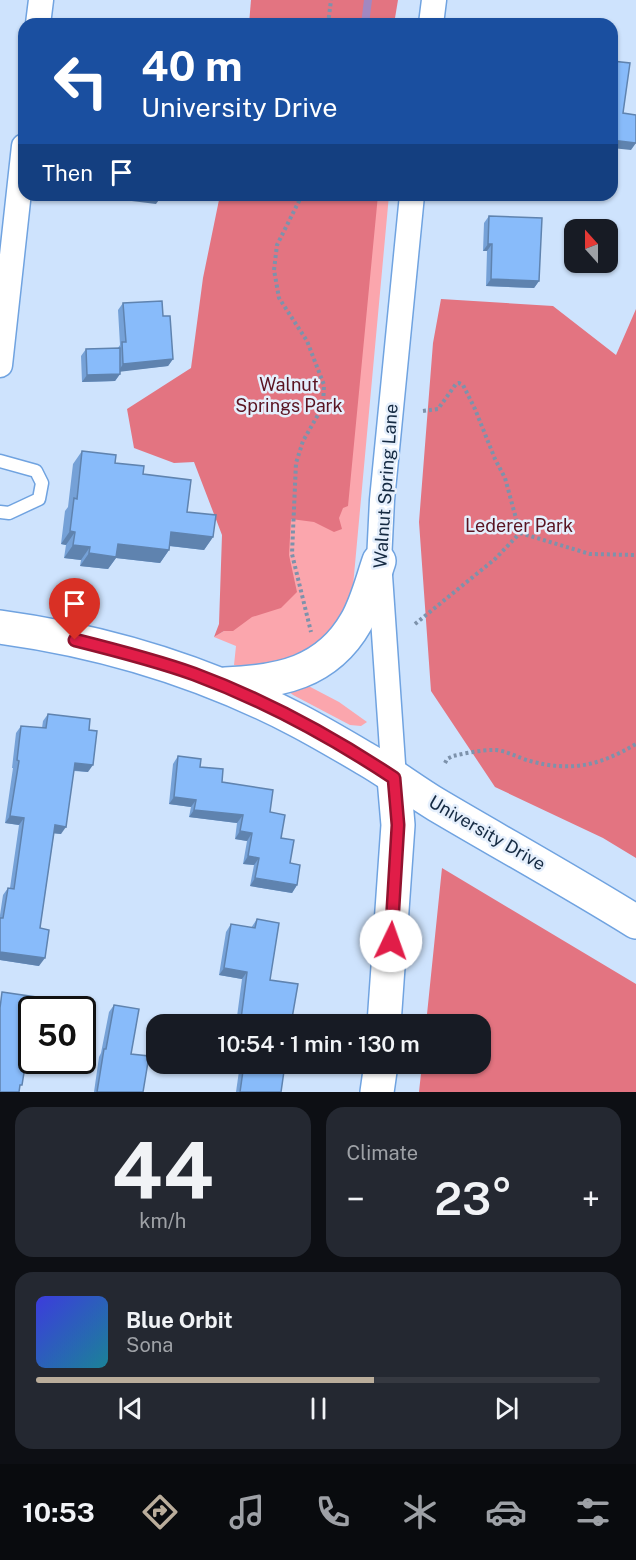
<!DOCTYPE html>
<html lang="en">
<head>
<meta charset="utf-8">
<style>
	body { margin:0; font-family:"Public Sans",sans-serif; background:#242831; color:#f1f3f6; height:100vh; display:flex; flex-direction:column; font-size:22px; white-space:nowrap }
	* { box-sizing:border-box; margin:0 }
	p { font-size:20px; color:#9ea1a6 }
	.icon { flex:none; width:33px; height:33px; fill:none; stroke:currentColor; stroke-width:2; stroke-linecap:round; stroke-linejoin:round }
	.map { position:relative; height:1092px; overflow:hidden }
	.sheet { display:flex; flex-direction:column; gap:15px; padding:15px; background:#0d0f14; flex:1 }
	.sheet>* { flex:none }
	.top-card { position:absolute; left:18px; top:18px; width:600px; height:183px; border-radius:18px; box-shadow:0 2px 4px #0004; background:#1a4fa0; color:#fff; overflow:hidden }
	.needle { width:39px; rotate:339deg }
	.fabs { position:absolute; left:564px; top:219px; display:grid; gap:12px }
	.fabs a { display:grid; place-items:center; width:54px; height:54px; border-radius:12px; background:#171b24; box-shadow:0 2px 4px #0004; font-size:30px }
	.speed { position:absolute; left:18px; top:996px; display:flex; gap:12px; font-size:30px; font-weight:700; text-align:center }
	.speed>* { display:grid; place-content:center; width:78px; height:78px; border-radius:50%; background:#171b24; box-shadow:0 2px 4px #0004; line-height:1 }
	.speed .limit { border:3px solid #111; border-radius:9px; background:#fff; color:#111 }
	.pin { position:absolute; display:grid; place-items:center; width:51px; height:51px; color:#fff; margin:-62px -26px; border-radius:50% 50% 50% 0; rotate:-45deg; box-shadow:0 0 6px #0007 }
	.pin .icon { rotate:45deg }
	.me { position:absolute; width:66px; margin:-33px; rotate:3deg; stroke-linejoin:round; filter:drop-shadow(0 0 4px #0008) }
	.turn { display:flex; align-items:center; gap:21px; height:126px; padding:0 24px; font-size:27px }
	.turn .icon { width:78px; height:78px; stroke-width:2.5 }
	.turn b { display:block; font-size:42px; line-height:51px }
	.then { display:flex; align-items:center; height:57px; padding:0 24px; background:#0003; gap:12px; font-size:22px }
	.big { font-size:45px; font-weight:600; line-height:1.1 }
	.sheet .tile { flex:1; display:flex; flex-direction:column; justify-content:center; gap:9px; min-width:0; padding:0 21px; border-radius:18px; background:#242831 }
	.sheet .dial { align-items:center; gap:0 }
	.dial b { font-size:78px; line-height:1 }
	.song { display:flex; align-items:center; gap:18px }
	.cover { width:72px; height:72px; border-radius:9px; background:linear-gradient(135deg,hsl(240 70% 55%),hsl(190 70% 35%)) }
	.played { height:6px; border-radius:3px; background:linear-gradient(90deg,#baad9b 60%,#363941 60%) }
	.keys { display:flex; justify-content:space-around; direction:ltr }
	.heat { display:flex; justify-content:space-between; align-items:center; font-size:33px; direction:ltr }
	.sheet .tiles { flex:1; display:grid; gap:15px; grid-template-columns:1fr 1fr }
	.tile:last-child { grid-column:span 2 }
	.trip { position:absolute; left:146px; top:1014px; width:345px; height:60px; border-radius:18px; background:#171b24; box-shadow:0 2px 4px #0004; font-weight:600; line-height:60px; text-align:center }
	.dock { display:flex; height:96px; justify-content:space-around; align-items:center; background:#090b0e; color:#9ea1a6 }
	.dock .icon { width:42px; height:42px }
	.dock .active { color:#baad9b }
	.dock b { font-size:27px; color:#f1f3f6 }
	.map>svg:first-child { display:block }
	.green { fill:#fba6ad }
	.forest { fill:#e37481 }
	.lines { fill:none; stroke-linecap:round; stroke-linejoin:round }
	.stream { stroke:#a288c1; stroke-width:8 }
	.lane-casing { stroke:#70a3e0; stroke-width:15 }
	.street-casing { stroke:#70a3e0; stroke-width:27 }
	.secondary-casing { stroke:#70a3e0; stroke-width:36 }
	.path { stroke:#7d92ab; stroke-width:4; stroke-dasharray:3 3; stroke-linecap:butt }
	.lane { stroke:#fff; stroke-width:12 }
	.street { stroke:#fff; stroke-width:24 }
	.secondary { stroke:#fff; stroke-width:33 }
	.wall { fill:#75a1d7 }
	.shaded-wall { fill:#5f83af }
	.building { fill:#88bbfa; stroke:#5f83af; stroke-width:1.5 }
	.route-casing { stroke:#92132f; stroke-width:15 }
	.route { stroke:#e11d48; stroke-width:10 }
	.labels { text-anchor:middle; stroke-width:5; stroke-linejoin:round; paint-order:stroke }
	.park-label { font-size:18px; fill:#5a1422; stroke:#e5effc }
	.street-label { font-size:18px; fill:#152a42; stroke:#e5effc }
</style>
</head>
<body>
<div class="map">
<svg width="636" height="1092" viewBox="0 0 636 1092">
	<rect width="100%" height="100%" fill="#cee3fd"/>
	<g class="green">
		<path d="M 228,195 L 389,195 L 353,586 L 340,626 L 327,641 L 263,671 L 234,665 L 236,646 L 214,637 L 224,631 L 233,631 Z"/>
		<path d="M 297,680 L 339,702 L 367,722 L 361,726 L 350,725 L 293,695 L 288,691 Z"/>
	</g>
	<g class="forest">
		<path d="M 251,0 L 398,0 L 394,24 L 249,24 Z"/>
		<path d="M 220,195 L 378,195 L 348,506 L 343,508 L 339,518 L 342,529 L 334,532 L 314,522 L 291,519 L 289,555 L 297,592 L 281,608 L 252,617 L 233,631 L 224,631 L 214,637 L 219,624 L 222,535 L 194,462 L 174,463 L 134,448 L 127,409 L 191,368 L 203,278 Z"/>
		<path d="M 441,299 L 553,306 L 616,355 L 636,309 L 636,858 L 603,838 L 495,787 L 431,691 L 419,522 L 433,343 Z"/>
		<path d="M 442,868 L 636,984 L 636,1092 L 419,1092 L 422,1064 L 480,1064 L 480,1024 L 426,1024 Z"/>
	</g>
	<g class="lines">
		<path class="stream" d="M 365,24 L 368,0"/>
		<defs>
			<path id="lane" d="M 0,461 L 36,471 L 42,483 L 39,499 L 9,513 L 0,512"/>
			<g id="street">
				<path d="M 38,24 L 41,0"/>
				<path d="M 431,24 L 434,0"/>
				<path d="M 0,365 L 24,146"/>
				<path d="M 394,778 L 379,561 L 382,500 L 412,195"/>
			</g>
			<g id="secondary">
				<path d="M 0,627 C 103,641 205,672 297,720 C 320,732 342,745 364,758 C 389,772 412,790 437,805 C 503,844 570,881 636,922"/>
				<path d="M 225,684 C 279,682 327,673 356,622 C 367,603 372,581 379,561"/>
				<path d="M 384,1024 L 398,825 L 394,778"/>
				<path d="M 377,1092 L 381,1064"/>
			</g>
		</defs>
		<use href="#lane" class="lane-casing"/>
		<use href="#street" class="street-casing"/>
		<use href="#secondary" class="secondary-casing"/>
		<g class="path">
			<path d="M 328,24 L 331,0"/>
			<path d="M 302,195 L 277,245 L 274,270 L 279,298 L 307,341 L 324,385 L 323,406 L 303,441 L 296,463 L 292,554 L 311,632"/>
			<path d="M 423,411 L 438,409 L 456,384 L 459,383 L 463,385 L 475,409 L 495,459 L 505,478 L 520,533"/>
			<path d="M 520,533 L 590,554 L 636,555"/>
			<path d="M 415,624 L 495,559 L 520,533"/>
			<path d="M 445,763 L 447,759 L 453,756 C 466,753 481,750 494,750 C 505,750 519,758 530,761 C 571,772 599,766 636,744"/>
		</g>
		<use href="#lane" class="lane"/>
		<use href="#street" class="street"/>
		<use href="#secondary" class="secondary"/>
	</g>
	<g class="wall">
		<path d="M 489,216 L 539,281 L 534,288 L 486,286 L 487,251 L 483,251 L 484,223 Z"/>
		<path d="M 123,303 L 163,316 L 173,359 L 168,366 L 120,371 L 120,374 L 115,381 L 82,382 L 81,356 L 86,349 L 118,348 L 120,345 L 118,310 Z"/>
		<path d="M 82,451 L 115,463 L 143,474 L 187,512 L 213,537 L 204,550 L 169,546 L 169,550 L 160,563 L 116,558 L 108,569 L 80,566 L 81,560 L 64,558 L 66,545 L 61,544 L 65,511 L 68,507 L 73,464 Z"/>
		<path d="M 48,714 L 89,730 L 88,772 L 74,771 L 61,834 L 54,833 L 40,928 L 39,966 L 0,960 L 0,915 L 3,895 L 8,888 L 10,888 L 19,825 L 5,823 L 13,768 L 12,768 L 16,733 L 21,726 L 42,728 L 43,721 Z"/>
		<path d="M 178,756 L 200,767 L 222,782 L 270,812 L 281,838 L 297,885 L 292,893 L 250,886 L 254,865 L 243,864 L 247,841 L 235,839 L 237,823 L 189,817 L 191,807 L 169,804 L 173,764 Z"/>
		<path d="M 257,919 L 270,980 L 291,1024 L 236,1024 L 242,979 L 219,975 L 226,932 L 231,924 L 251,928 Z"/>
		<path d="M 114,1005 L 131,1054 L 143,1092 L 94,1092 L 99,1057 L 101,1053 L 109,1012 Z"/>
		<path d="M 240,1064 L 285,1064 L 281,1092 L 236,1092 Z"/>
	</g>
	<g class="shaded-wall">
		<path d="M 612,140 L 636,143 L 631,150 L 612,148 Z"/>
		<path d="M 92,195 L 145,195 L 161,197 L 156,204 L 91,196 Z"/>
		<path d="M 488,244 L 492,244 L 487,251 L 483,251 Z"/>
		<path d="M 491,279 L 539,281 L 534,288 L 486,286 Z"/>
		<path d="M 173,359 L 168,366 L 118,372 L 123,364 Z"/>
		<path d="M 120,374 L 115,381 L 82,382 L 87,375 Z"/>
		<path d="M 70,531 L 75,532 L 66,545 L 61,544 Z"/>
		<path d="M 171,532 L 213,537 L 204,550 L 162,545 Z"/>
		<path d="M 118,544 L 169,550 L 160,563 L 116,558 L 108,569 L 80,566 L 89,553 Z"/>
		<path d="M 73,545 L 90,547 L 81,560 L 64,558 Z"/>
		<path d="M 75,763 L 93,765 L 88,772 L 70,770 Z"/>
		<path d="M 174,797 L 196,800 L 191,807 L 169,804 Z"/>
		<path d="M 194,810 L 243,815 L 237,823 L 189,817 Z"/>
		<path d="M 10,816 L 24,818 L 19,825 L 5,823 Z"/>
		<path d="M 55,825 L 66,827 L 61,834 L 50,833 Z"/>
		<path d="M 240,831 L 252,833 L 247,841 L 235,839 Z"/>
		<path d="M 248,856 L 259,858 L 254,865 L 243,864 Z"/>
		<path d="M 255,878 L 297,885 L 292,893 L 250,886 Z"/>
		<path d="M 0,952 L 45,958 L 39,966 L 0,960 Z"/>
		<path d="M 224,968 L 247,972 L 242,979 L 219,975 Z"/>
		<path d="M 241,1019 L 250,1020 L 247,1024 L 237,1024 Z"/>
		<path d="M 29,1042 L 32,1042 L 31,1050 L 24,1049 Z"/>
	</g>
	<g class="building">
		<path d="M 612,61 L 630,63 L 623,113 L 636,115 L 636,143 L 612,140 L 612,143 Z"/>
		<path d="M 145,195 L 162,195 L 161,197 Z"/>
		<path d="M 489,216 L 542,218 L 539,281 L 491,279 L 492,244 L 488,244 Z"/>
		<path d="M 162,301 L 163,316 L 170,316 L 173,359 L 123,364 L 122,342 L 126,342 L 123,303 Z"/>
		<path d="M 120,348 L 120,374 L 87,375 L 86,349 Z"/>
		<path d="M 82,451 L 116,455 L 115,463 L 144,466 L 143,474 L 191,480 L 187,512 L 216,515 L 213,537 L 171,532 L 169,550 L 118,544 L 116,557 L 89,553 L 90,547 L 73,545 L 75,532 L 70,531 L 74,498 L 77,499 Z"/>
		<path d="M 48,714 L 90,719 L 89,730 L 97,731 L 93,765 L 75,763 L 66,827 L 55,825 L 40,928 L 49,930 L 45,958 L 0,952 L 0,918 L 3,918 L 8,888 L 14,889 L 24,818 L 10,816 L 19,761 L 17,760 L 21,726 L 46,728 Z"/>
		<path d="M 178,756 L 201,759 L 200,767 L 223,769 L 222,782 L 273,790 L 270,812 L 285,815 L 281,838 L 294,840 L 290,863 L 300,865 L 297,885 L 255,878 L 259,858 L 248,856 L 252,833 L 240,831 L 243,815 L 194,810 L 196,800 L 174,797 Z"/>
		<path d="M 257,919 L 279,923 L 270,980 L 298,984 L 291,1024 L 250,1024 L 250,1020 L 241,1019 L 247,972 L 224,968 L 231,924 L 255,928 Z"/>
		<path d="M 2,992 L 36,997 L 35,1006 L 42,1006 L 42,1010 L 32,1010 L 32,1042 L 29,1042 L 22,1085 L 20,1085 L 19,1092 L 0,1092 L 0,1008 Z"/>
		<path d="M 114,1005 L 139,1009 L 131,1054 L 149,1056 L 143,1092 L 97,1092 L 104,1049 L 106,1049 Z"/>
		<path d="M 244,1064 L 285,1064 L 281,1092 L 240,1092 Z"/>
	</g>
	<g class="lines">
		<defs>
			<path id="route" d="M 75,640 C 115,650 155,660 194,674 C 264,700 332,737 394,778 L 398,825 L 391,941"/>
		</defs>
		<use href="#route" class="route-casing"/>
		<use href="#route" class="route"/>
	</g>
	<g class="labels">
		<g class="park-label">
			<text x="289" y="391">Walnut<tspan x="289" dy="21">Springs Park</tspan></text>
			<text x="519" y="532">Lederer Park</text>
		</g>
		<g class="street-label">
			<text transform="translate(386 486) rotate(-86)" y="6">Walnut Spring Lane</text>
			<text transform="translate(487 833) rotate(30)" y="6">University Drive</text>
		</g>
	</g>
</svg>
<div class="fabs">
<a><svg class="needle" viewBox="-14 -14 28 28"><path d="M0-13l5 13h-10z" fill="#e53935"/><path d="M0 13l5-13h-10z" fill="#9ea1a6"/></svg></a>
</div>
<div class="speed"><div class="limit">50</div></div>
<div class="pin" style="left:75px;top:640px;background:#d93025"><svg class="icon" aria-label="arrive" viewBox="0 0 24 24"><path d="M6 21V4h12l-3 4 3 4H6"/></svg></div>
<svg class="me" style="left:391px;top:941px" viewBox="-20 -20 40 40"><circle r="19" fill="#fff"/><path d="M0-13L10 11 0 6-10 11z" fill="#e11d48"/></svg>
<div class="trip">10:54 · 1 min · 130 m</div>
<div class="top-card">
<div class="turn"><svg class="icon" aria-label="left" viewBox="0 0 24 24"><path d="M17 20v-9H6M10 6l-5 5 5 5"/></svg><div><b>40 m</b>University Drive</div></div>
<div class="then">Then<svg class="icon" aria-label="arrive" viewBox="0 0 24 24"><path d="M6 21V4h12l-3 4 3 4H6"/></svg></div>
</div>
</div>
<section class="sheet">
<div class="tiles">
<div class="tile dial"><b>44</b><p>km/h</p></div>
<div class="tile"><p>Climate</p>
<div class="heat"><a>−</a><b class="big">23°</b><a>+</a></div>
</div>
<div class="tile">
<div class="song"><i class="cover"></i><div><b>Blue Orbit</b><p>Sona</p></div></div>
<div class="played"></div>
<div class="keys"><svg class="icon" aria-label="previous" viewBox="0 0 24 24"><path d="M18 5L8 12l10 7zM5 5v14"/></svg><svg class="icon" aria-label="pause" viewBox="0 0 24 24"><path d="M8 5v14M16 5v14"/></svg><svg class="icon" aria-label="next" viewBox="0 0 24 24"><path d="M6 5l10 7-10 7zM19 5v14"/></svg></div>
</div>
</div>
</section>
<nav class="dock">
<b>10:53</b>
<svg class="icon active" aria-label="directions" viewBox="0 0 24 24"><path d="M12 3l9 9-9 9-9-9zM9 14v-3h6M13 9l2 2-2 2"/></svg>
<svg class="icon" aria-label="music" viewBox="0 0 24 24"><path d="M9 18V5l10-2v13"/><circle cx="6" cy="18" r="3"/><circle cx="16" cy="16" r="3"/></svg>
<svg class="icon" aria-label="phone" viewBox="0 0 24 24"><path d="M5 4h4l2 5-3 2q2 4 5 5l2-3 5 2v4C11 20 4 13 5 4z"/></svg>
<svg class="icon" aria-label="climate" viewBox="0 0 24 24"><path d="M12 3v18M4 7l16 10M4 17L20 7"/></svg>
<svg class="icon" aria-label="car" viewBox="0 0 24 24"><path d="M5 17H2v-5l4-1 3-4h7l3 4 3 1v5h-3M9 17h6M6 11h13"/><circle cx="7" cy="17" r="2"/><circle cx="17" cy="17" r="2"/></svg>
<svg class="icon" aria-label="filters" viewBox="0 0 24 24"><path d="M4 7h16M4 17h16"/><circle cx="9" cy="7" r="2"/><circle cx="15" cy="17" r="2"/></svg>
</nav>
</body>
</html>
